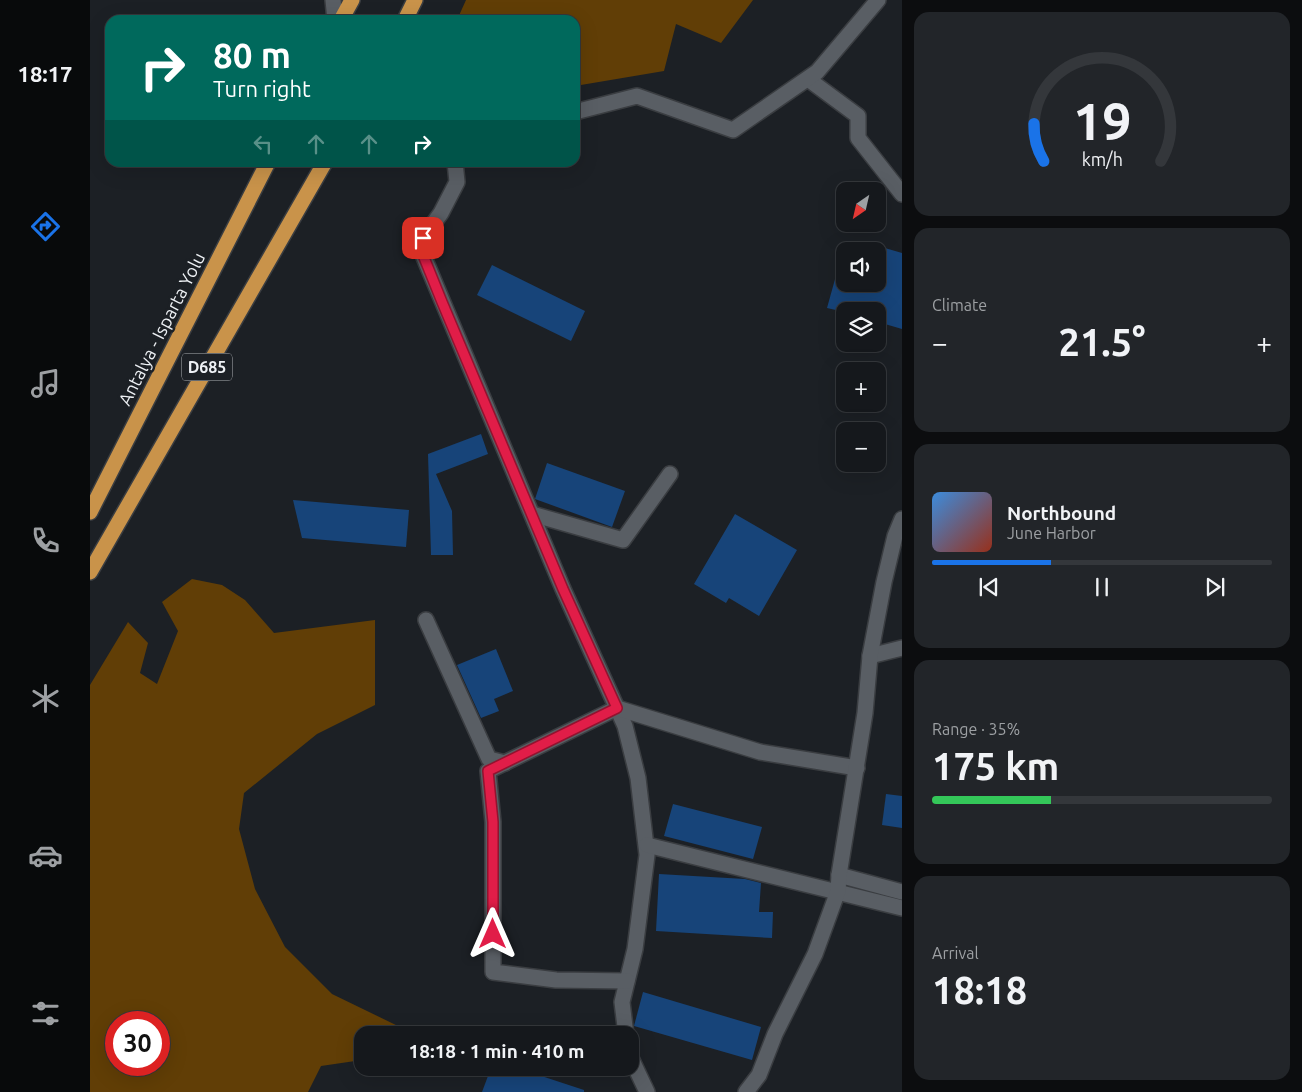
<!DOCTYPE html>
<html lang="en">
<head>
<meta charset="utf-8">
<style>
	body { margin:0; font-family:Ubuntu,sans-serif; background:#222529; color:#f1f3f6; height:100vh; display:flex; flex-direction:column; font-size:19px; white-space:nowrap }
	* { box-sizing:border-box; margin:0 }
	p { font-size:16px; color:#9da0a3 }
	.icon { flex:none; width:28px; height:28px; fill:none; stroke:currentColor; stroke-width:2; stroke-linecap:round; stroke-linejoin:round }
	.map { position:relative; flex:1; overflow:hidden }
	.panel { display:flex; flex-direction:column; gap:12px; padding:12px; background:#0c0d0f; width:400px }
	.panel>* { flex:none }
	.hud { position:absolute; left:15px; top:15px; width:475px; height:152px; border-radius:15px; box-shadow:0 5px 20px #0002,0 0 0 1px #34373b; background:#00695c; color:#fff; overflow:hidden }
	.needle { width:32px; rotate:214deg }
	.tools { position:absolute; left:746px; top:182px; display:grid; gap:10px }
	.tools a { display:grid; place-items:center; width:50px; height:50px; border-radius:10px; background:#15181c; box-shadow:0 5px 20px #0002,0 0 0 1px #34373b; font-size:25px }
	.speed { position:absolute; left:15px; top:1011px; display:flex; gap:10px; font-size:25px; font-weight:700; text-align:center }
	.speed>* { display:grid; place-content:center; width:65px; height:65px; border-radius:50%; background:#15181c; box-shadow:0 5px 20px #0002,0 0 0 1px #34373b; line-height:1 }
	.speed .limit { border:8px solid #d22; background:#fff; color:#111 }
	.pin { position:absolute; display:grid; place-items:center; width:42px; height:42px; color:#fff; margin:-21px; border-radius:10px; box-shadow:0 2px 8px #0006 }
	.me { position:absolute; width:55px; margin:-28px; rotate:0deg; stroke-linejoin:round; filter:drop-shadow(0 0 4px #0008) }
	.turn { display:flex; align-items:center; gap:18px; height:105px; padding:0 25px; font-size:22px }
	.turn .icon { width:65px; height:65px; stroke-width:2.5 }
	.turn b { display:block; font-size:35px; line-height:42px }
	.lanes { display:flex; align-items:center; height:48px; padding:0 25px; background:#0003; justify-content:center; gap:25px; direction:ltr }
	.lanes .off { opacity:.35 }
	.big { font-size:38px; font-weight:600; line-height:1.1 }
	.panel .tile { flex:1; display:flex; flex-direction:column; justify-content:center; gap:8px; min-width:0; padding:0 18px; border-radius:15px; background:#222529 }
	.panel .dial { align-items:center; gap:0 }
	.dial svg { height:130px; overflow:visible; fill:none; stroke:#34373b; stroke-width:7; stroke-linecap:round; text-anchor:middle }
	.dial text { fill:#f1f3f6; stroke:none }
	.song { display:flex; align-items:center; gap:15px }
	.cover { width:60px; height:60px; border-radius:8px; background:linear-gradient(135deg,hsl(210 70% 55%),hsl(10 70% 35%)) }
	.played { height:5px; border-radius:2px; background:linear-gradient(90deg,#1a73e8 35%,#34373b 35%) }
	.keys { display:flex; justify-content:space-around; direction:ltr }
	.heat { display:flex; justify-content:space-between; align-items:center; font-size:28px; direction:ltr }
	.charge { height:8px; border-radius:4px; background:linear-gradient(90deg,#34c759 35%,#34373b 0) }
	.trip { position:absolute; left:264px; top:1026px; width:285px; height:50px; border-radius:15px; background:#15181c; box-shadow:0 5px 20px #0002,0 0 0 1px #34373b; font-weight:600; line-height:50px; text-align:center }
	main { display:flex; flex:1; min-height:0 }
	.menu { display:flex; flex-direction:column; width:90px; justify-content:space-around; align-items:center; background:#080a0b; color:#9da0a3 }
	.menu .icon { width:35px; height:35px }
	.menu .current { color:#1a73e8 }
	.menu b { font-size:22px; color:#f1f3f6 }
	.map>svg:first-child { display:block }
	.forest { fill:#613e06; fill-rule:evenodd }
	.building { fill:#174479 }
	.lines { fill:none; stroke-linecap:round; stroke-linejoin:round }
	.minor-casing { stroke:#3a3d41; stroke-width:18 }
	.highway-casing { stroke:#3a3d41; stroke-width:18 }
	.minor { stroke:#595e64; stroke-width:15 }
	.highway { stroke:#c9934a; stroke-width:15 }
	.route-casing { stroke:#92132f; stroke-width:12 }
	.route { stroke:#e11d48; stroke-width:9 }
	.labels { text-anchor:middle; stroke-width:5; stroke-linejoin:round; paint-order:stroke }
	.shield { fill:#1c2025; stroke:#afb2b7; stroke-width:1 }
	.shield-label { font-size:16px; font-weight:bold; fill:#eef1f5 }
	.street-label { font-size:18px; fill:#eef1f5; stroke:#1c2025 }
</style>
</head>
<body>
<main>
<nav class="menu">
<b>18:17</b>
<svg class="icon current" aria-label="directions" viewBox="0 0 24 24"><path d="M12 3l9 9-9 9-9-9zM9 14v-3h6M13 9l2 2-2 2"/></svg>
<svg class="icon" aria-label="music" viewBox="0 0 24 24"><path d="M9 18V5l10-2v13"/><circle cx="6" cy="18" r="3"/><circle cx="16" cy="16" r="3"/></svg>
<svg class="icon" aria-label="phone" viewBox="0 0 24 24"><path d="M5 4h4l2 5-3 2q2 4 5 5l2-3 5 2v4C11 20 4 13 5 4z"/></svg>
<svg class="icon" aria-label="climate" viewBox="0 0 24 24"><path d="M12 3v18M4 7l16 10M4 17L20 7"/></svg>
<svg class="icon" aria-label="car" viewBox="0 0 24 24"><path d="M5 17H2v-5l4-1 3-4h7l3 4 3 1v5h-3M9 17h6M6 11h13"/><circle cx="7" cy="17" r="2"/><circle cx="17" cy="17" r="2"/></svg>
<svg class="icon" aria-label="filters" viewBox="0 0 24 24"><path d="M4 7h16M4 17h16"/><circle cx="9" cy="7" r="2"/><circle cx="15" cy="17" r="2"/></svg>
</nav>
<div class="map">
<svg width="812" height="1092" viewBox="0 0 812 1092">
	<rect width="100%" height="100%" fill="#1c2025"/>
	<g class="forest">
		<path d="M 376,0 L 663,0 L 631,43 L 586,24 L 574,71 L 485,86 L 485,20 L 367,20 Z"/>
		<path d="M 102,579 L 132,585 L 155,600 L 184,633 L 285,620 L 285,705 L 227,734 L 154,793 L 149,829 L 165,889 L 195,947 L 242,994 L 310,1027 L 307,1035 L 272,1035 L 272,1060 L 231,1066 L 218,1092 L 0,1092 L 0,685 L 38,622 L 58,643 L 50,673 L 67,684 L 88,631 L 72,602 ZM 26,1022 L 69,1022 L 69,1065 L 26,1065 Z"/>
	</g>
	<g class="building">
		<path d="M 788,246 L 812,253 L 812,329 L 788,322 L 788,311 L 750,311 L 737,308 L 752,254 L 755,255 L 755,284 L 788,284 Z"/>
		<path d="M 402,265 L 495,311 L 481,341 L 387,295 Z"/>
		<path d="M 391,434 L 398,454 L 346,474 L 362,511 L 363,555 L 341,555 L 338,454 Z"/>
		<path d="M 457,463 L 535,491 L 522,527 L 445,499 Z"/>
		<path d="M 203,500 L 319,510 L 316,547 L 212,538 Z"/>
		<path d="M 645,514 L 707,550 L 669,616 L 639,598 L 636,603 L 604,584 Z"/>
		<path d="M 406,649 L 423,691 L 404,699 L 409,711 L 391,718 L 367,665 Z"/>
		<path d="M 796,794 L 812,796 L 812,828 L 792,825 Z"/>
		<path d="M 583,804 L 672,827 L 663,859 L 574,836 Z"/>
		<path d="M 569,874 L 655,879 L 671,883 L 669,912 L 683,912 L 682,938 L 566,931 Z"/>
		<path d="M 553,992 L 671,1027 L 662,1060 L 544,1026 Z"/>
		<path d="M 401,1068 L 427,1068 L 494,1090 L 494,1092 L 392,1092 Z"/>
	</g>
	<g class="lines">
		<defs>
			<g id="minor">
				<path d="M 243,0 L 245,20"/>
				<path d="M 718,79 L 768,116 L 768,138 L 812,194"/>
				<path d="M 485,112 L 547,96 L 643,130 L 727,72 L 788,0"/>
				<path d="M 365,162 L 367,182 L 351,213 L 333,238 L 333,255 L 473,589 L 535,726 L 548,778 L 557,855 L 545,949 L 532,1002 L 536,1035"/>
				<path d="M 442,514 L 533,540 L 580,474"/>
				<path d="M 336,620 L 399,759 L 415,763"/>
				<path d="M 780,656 L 812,648"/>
				<path d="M 557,845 L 812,908"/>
				<path d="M 749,875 L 812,892"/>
				<path d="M 537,981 L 466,980 L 403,972 L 403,822 L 398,771 L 527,708 L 670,752 L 767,768"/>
				<path d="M 540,1056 L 557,1092"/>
				<path d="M 656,1092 L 669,1075 L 685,1034 L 725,954 L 748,891 L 749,875 L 775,713 L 780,656 L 794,582 L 805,536 L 812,519"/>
			</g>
			<g id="highway">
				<path d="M 251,20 L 262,0"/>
				<path d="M 315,20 L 325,0"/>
				<path d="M 0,512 L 178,162"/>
				<path d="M 0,572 L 235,162"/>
			</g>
		</defs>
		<use href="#minor" class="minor-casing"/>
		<use href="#highway" class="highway-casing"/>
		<use href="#minor" class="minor"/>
		<use href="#highway" class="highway"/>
	</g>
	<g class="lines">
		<defs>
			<path id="route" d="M 333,238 L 333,255 L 352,302 L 473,589 L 527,708 L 398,771 L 403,822 L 403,934"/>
		</defs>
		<use href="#route" class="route-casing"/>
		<use href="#route" class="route"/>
	</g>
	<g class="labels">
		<rect class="shield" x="92" y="353.5" width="50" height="27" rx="4"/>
		<g class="shield-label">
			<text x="117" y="373">D685</text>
		</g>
		<g class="street-label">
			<text transform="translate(72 329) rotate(-63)" y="6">Antalya - Isparta Yolu</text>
		</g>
	</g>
</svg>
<div class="tools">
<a><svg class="needle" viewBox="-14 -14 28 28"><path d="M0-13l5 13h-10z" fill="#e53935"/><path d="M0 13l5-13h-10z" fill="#9da0a3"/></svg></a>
<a><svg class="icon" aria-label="sound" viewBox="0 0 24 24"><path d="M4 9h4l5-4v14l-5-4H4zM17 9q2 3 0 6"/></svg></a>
<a><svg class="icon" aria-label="layers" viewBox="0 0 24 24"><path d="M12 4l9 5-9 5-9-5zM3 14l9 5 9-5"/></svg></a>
<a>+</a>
<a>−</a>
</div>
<div class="speed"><div class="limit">30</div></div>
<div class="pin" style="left:333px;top:238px;background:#d93025"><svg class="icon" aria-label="arrive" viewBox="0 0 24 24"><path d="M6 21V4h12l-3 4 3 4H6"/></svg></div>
<svg class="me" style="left:403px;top:934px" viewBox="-20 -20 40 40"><path d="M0-17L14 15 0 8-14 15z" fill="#e11d48" stroke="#fff" stroke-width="4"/></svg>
<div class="trip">18:18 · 1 min · 410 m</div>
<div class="hud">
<div class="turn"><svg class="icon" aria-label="right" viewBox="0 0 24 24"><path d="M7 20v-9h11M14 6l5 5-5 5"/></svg><div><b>80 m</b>Turn right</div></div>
<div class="lanes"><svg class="icon off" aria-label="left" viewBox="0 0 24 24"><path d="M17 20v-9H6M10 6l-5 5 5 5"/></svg><svg class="icon off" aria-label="ahead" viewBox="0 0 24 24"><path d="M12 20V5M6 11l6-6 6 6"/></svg><svg class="icon off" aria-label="ahead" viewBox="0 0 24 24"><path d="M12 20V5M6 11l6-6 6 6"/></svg><svg class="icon" aria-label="right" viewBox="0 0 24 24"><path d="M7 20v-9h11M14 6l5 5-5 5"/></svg></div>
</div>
</div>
<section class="panel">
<div class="tile dial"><svg viewBox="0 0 100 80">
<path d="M14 69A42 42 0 1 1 86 69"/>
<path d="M14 69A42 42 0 0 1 8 46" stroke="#1a73e8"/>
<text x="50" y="56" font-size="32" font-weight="700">19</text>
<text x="50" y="72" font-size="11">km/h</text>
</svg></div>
<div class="tile"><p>Climate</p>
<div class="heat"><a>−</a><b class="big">21.5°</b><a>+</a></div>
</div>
<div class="tile">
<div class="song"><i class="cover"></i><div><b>Northbound</b><p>June Harbor</p></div></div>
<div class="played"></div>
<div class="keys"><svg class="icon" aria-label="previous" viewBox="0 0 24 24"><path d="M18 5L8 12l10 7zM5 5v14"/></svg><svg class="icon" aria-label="pause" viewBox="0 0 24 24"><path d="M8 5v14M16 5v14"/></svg><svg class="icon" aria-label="next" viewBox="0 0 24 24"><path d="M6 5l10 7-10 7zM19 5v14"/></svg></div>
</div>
<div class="tile"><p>Range · 35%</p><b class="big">175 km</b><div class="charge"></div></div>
<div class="tile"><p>Arrival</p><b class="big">18:18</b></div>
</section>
</main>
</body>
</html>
